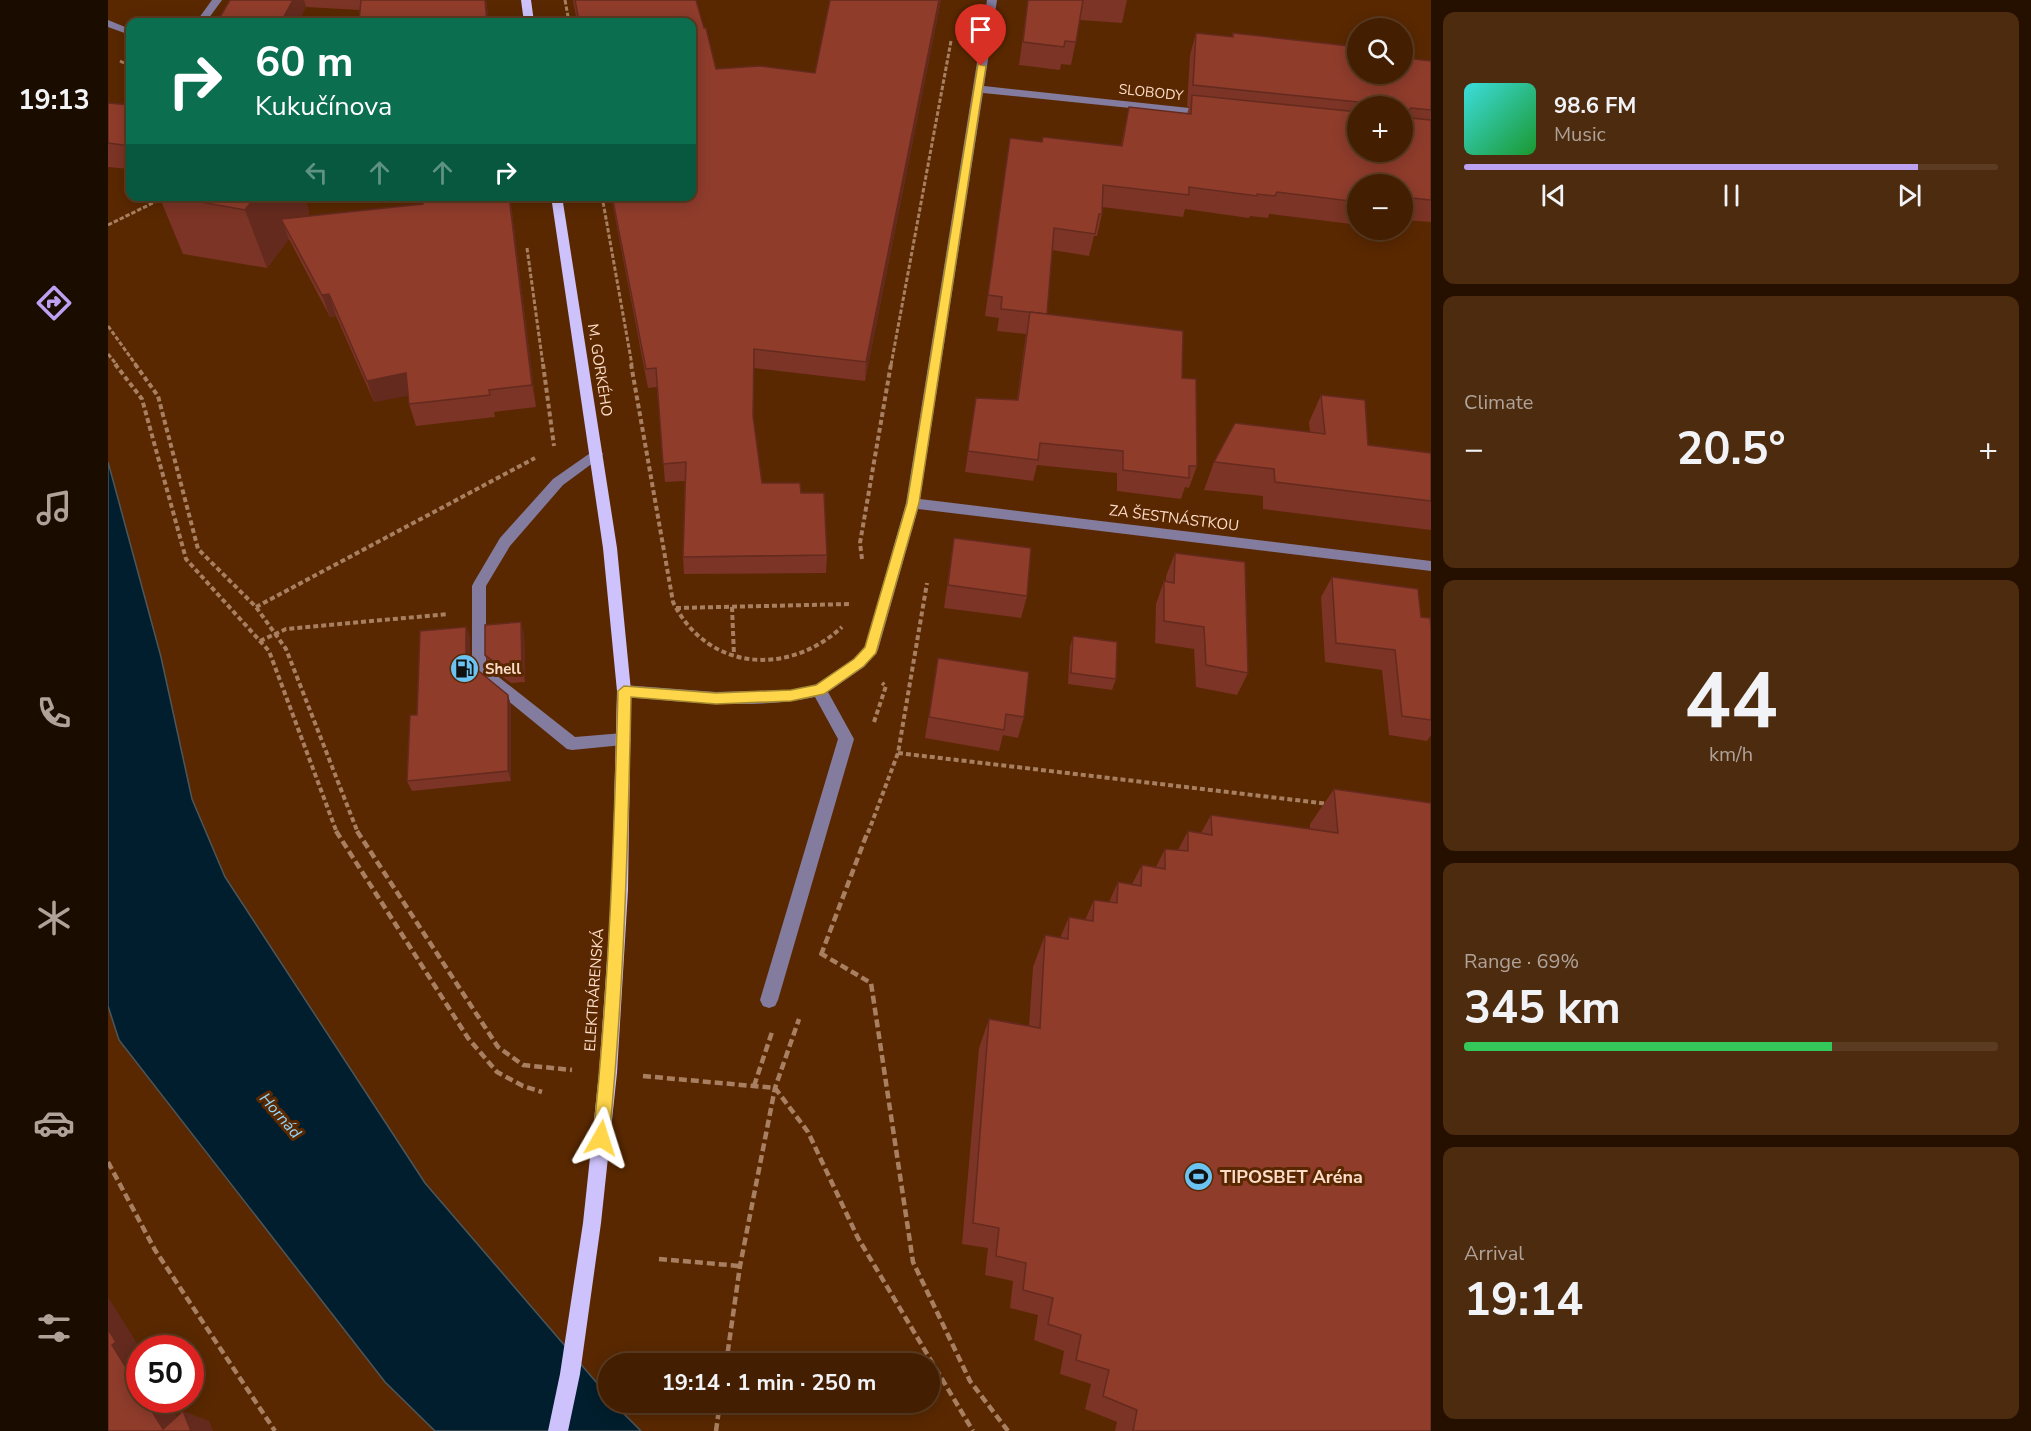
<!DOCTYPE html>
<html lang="en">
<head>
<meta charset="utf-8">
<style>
	body { margin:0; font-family:"Nunito Sans",sans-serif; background:#4d2b0f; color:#f1f3f6; height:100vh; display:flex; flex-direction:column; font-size:22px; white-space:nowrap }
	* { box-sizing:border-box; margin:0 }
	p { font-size:20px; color:#afa299 }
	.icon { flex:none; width:33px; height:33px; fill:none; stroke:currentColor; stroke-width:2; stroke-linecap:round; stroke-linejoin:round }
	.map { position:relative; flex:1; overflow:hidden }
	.sheet { display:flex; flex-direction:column; gap:12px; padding:12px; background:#251000; width:600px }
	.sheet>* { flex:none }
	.guide { position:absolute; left:18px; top:18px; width:570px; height:183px; border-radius:12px; box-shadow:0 3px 15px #0003,0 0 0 2px #5b3c22; background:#0b6e4f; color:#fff; overflow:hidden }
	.fabs { position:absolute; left:1239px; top:18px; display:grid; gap:12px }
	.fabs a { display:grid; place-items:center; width:66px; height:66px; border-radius:50%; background:#431e00; box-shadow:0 3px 15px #0003,0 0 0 2px #5b3c22; font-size:30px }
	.speed { position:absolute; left:18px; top:1335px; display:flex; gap:12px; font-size:30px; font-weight:700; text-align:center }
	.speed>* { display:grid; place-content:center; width:78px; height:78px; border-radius:50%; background:#431e00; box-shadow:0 3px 15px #0003,0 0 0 2px #5b3c22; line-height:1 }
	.speed .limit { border:9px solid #d22; background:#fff; color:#111 }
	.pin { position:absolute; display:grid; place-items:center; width:51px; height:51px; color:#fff; margin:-62px -26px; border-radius:50% 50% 50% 0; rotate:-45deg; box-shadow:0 0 6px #0007 }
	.pin .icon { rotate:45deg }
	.me { position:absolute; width:66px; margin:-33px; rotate:6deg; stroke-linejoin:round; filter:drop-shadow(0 0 4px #0008) }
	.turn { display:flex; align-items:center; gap:21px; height:126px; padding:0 30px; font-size:27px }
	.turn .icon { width:78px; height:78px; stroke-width:2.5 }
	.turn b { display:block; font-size:42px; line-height:51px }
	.lanes { display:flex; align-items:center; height:57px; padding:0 30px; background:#0003; justify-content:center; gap:30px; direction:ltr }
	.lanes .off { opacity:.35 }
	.big { font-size:45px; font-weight:700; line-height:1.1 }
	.sheet .card { flex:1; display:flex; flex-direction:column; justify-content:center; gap:9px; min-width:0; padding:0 21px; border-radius:12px; background:#4d2b0f }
	.sheet .dial { align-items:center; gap:0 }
	.dial b { font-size:78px; line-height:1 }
	.song { display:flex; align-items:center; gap:18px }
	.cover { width:72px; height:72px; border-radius:9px; background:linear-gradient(135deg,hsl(180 70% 55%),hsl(130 70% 35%)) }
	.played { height:6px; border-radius:3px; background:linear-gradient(90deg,#bca0f2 85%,#5b3c22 85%) }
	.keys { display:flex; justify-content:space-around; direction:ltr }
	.heat { display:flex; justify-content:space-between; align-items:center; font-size:33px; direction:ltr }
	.charge { height:9px; border-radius:4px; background:linear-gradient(90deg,#34c759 69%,#5b3c22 0) }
	.trip { position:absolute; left:490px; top:1353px; width:342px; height:60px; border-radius:30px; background:#431e00; box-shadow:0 3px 15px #0003,0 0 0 2px #5b3c22; font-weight:700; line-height:60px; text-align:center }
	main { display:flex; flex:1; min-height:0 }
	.dock { display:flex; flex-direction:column; width:108px; justify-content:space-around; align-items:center; background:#1b0c00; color:#afa299 }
	.dock .icon { width:42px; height:42px }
	.dock .selected { color:#bca0f2 }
	.dock b { font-size:27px; color:#f1f3f6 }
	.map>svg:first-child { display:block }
	.water { fill:#001e2d; stroke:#4c575c; stroke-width:1.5 }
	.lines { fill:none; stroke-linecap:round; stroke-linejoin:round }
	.path-far2 { stroke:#a87f61; stroke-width:3; stroke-dasharray:4.5 2; stroke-linecap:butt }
	.path-far1 { stroke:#a87f61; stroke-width:4; stroke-dasharray:5 3; stroke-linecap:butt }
	.path { stroke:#a87f61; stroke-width:4.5; stroke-dasharray:8 4; stroke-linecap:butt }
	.minor { fill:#837c9f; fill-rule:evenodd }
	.major { fill:#cdc2fc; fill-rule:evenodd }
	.wall { fill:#7b3425; fill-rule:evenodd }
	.shaded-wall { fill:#642a1e }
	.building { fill:#8f3c2b; stroke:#642a1e; stroke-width:1.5 }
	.route { fill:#ffd54a; stroke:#a68a30; stroke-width:1.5 }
	.labels { text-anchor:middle; stroke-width:6; stroke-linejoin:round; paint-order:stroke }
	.far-street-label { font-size:14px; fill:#fdddca; stroke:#592800 }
	.street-label { font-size:15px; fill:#fdddca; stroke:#592800 }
	.poi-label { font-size:15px; font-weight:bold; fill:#fdddca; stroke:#592800; text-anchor:start }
	.water-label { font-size:16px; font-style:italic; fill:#92d8fe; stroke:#592800 }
	.near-poi-label { font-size:18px; font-weight:bold; fill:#fdddca; stroke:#592800; text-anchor:start }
</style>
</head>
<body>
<main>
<nav class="dock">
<b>19:13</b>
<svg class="icon selected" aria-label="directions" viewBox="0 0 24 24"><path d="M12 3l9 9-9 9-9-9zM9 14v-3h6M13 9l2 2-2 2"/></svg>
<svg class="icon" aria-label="music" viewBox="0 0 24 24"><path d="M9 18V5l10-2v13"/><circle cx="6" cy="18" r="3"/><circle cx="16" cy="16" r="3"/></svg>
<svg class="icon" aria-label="phone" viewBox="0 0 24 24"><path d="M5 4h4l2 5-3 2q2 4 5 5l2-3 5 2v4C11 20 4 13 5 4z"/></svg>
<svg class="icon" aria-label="climate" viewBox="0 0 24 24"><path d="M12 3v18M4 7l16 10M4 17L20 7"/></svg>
<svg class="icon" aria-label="car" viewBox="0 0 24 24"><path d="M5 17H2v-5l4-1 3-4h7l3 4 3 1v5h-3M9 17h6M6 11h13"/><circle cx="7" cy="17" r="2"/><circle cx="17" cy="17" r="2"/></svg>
<svg class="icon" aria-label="filters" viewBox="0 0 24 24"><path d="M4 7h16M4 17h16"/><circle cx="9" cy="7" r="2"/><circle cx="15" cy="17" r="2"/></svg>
</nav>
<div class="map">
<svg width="1323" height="1431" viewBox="0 0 1323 1431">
	<rect width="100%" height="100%" fill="#592800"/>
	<path class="water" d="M 0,462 L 53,657 L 84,799 L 117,877 L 317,1183 L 501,1397 L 501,1402 L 505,1403 L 533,1431 L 327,1431 L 277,1382 L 11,1040 L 0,1006 Z"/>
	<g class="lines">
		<g class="path-far2">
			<path d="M 457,0 L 461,22"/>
			<path d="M 12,61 L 22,66"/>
			<path d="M 494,196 L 524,365"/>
			<path d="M 0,225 L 59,196"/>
			<path d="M 419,248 L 435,365"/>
			<path d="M 0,326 L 28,365"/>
			<path d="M 0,354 L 9,365"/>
			<path d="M 783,365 L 843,41"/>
		</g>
		<g class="path-far1">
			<path d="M 7,364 L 34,399 L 78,559 L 161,651 L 229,833"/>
			<path d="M 27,364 L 50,396 L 90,549 L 148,607 L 178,649 L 250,833"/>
			<path d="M 435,364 L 446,446"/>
			<path d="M 523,364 L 565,602 C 599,671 680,677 734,627"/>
			<path d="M 754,559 L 752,543 L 783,364"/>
			<path d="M 148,607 L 427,458"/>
			<path d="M 624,607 L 626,655"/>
			<path d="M 568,608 L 744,604"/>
			<path d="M 152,641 L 178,629 L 340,614"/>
			<path d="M 766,722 L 778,686 L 774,683"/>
			<path d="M 790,753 L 1221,804"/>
			<path d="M 760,833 L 790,753 L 819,583"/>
		</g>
		<g class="path">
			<path d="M 228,831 L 360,1038 L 389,1072 L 415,1086 L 434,1092"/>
			<path d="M 249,831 L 390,1047 L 415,1065 L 464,1070"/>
			<path d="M 712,953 L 763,983 L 805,1262 L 862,1381 L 900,1431"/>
			<path d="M 713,955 L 760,831"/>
			<path d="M 535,1076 L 667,1088 L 700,1132 L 750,1238 L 865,1431"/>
			<path d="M 646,1086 L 664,1032"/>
			<path d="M 0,1162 L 47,1250 L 167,1431"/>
			<path d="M 551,1259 L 632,1266"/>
			<path d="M 618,1364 L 632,1266 L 667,1088 L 691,1019"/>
			<path d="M 608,1431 L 612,1402"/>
		</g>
		<g class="minor">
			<path d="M 104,0 L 114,0 L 98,22 L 88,22 Z"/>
			<path d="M 879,0 L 889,0 L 876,86 L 1100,110 L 1105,113 L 1100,116 L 875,93 L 812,499 L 1323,561 L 1323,571 L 810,509 L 770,650 L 756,667 L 720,692 L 746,739 L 670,1000 L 667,1006 L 661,1008 L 655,1006 L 652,1000 L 730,739 L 707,697 C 645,710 579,702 516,697 L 511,695 L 509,691 L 511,687 L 516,685 L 608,692 L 683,690 L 707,685 L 746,659 L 757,647 L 798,503 Z"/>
			<path d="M 0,20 L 22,29 L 22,35 L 0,27 Z"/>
			<path d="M 488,449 L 493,451 L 495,454 L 493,457 L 455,485 L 402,546 L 378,586 L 378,667 L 467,737 L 515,733 L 520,734 L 523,739 L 520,744 L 515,745 L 464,750 L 459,749 L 366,673 L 364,669 L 364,586 L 366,582 L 392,538 L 445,479 Z"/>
		</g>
		<g class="major">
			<path d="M 413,0 L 423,0 L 426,22 L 416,22 Z"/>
			<path d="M 443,196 L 454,196 L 509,548 L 523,691 L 520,890 L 509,1073 L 493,1223 L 472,1374 L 460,1431 L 440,1431 L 452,1374 L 475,1223 L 491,1073 L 504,890 L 509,691 L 495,548 Z"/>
		</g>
	</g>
	<g class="wall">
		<path d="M 122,0 L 378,0 L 381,22 L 251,22 L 252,10 L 198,7 Z"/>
		<path d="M 465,0 L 588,0 L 608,69 L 707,73 L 722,0 L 833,0 L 757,381 L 646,368 L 645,419 L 654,483 L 693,493 L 719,555 L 718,573 L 576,574 L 575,557 L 577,481 L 557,482 L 549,387 L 540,388 L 503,196 L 584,196 L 584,22 L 469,22 Z"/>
		<path d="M 920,0 L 1019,0 L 1014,23 L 972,20 L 963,65 L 953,64 L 952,70 L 911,65 Z"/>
		<path d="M 1088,33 L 1124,37 L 1125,33 L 1323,61 L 1323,222 L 1294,220 L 1294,184 L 1250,184 L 1250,215 L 1247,215 L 1243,224 L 1161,214 L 1160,218 L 1142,216 L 1141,218 L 1077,209 L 1075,217 L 994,207 L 994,214 L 989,236 L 986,236 L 981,256 L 944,250 L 939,315 L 1074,378 L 1089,466 L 1081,488 L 1077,487 L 1073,499 L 1009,491 L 1009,473 L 929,465 L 925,481 L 857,472 L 868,398 L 909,400 L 918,334 L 889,331 L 891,318 L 877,316 L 902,138 L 934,142 L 1013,145 L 1021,107 L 1079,114 L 1081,107 L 1079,106 L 1082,55 ZM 1250,106 L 1294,106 L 1250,152 Z"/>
		<path d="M 0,103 L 22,105 L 22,169 L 0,167 Z"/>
		<path d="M 51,196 L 196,196 L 201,212 L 199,216 L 315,204 L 314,196 L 402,196 L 428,407 L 386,412 L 387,417 L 308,426 L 301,404 L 300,395 L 266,402 L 228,316 L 222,317 L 181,239 L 159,268 L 75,254 Z"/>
		<path d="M 1213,395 L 1260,445 L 1323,453 L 1323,530 L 1155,509 L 1155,496 L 1096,490 L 1106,462 L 1202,432 L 1201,422 Z"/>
		<path d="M 846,538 L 919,596 L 913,618 L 836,608 Z"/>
		<path d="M 1067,553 L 1140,673 L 1129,695 L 1088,687 L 1086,649 L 1047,643 L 1048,604 L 1056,581 L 1058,581 L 1058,576 Z"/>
		<path d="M 1224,577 L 1313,617 L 1323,627 L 1323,735 L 1319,741 L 1281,735 L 1274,670 L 1217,662 L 1213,597 Z"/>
		<path d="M 358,627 L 362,638 L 362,664 L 400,695 L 403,706 L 403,781 L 304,791 L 299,781 L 309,715 Z"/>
		<path d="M 416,634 L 417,682 L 403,683 L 380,666 L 377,655 Z"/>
		<path d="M 965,636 L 1008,679 L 1004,690 L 960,684 L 962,647 Z"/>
		<path d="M 830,658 L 916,717 L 910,738 L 895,735 L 891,751 L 817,738 Z"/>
		<path d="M 1226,789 L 1323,1431 L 1007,1431 L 1009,1422 L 977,1409 L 983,1384 L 952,1374 L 956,1351 L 926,1340 L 930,1315 L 902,1308 L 905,1281 L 877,1275 L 880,1248 L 854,1244 L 871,1048 L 881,1019 L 921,1026 L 925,967 L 937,935 L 952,938 L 961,917 L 977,920 L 986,900 L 1001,902 L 1010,882 L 1024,884 L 1034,865 L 1048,867 L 1057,849 L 1070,850 L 1080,831 L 1093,833 L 1103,815 L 1202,830 L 1202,824 Z"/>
	</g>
	<g class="shaded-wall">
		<path d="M 185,0 L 196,0 L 198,7 L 191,22 L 173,22 Z"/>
		<path d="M 377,0 L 378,0 L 381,22 L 379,22 Z"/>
		<path d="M 831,0 L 833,0 L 757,381 L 758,362 Z"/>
		<path d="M 148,196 L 196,196 L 201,212 L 183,236 L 173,219 L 181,239 L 159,268 L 137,210 Z"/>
		<path d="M 401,196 L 402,196 L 428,407 L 424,385 Z"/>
		<path d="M 221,294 L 228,316 L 222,317 L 214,295 Z"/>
		<path d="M 298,373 L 304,395 L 266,402 L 259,381 Z"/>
		<path d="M 413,622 L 416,634 L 417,682 L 414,671 Z"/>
		<path d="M 358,627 L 362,638 L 362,669 L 358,658 Z"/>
		<path d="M 400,695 L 403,706 L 403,781 L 400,771 Z"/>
		<path d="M 0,1297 L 32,1348 L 32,1390 L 4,1345 L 0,1329 Z"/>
		<path d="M 37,1400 L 58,1400 L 78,1431 L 55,1429 Z"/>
		<path d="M 75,1411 L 101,1421 L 105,1431 L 83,1431 Z"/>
	</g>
	<g class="building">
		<path d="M 122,0 L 185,0 L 173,22 L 109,22 Z"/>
		<path d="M 253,0 L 377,0 L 379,22 L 251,22 Z"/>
		<path d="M 467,0 L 588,0 L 596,28 L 598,28 L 608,69 L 652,66 L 707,73 L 722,0 L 831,0 L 758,362 L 646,349 L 645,416 L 654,483 L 692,483 L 693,493 L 716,493 L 719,555 L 575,557 L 578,462 L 555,464 L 548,368 L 538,369 L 504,196 L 584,196 L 584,22 L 471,22 Z"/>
		<path d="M 920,0 L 975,0 L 968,42 L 957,41 L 956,47 L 915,42 Z"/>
		<path d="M 1088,33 L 1125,37 L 1125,33 L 1250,47 L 1250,74 L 1294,74 L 1294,52 L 1297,52 L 1298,58 L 1323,61 L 1323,110 L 1303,108 L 1301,110 L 1302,118 L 1323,120 L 1323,200 L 1294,197 L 1294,184 L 1250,184 L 1250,202 L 1169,192 L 1167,196 L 1149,194 L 1149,196 L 1081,187 L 1081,195 L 995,185 L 994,214 L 991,214 L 987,234 L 946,228 L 939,314 L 893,309 L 894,297 L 880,295 L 902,138 L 934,142 L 935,137 L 1014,146 L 1021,107 L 1083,114 L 1084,95 L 1250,112 L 1250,152 L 1294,152 L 1294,106 L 1259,106 L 1259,103 L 1085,85 Z"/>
		<path d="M 0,103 L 22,105 L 22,146 L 0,143 Z"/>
		<path d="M 59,196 L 148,196 L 137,210 Z"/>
		<path d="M 314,196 L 401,196 L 424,385 L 381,390 L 382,395 L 301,404 L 298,373 L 259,381 L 221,294 L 214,295 L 173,219 L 315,204 Z"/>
		<path d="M 922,312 L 1075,331 L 1074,378 L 1088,379 L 1089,466 L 1081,466 L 1081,478 L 1015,470 L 1015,451 L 932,443 L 930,460 L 860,451 L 868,398 L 910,400 Z"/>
		<path d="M 1213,395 L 1257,400 L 1260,445 L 1323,453 L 1323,501 L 1167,482 L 1166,469 L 1106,462 L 1127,423 L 1217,434 Z"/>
		<path d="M 846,538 L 923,548 L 919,596 L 840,585 Z"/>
		<path d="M 1067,553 L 1137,562 L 1140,673 L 1098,665 L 1096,627 L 1056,621 L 1056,581 L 1066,583 Z"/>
		<path d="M 1224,577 L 1310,589 L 1313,617 L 1322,618 L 1323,627 L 1323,720 L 1294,716 L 1287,650 L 1228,643 Z"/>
		<path d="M 413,622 L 414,671 L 400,672 L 377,655 L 377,625 Z"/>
		<path d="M 358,627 L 358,658 L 361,663 L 400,695 L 400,771 L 299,781 L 302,715 L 309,715 L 312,631 Z"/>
		<path d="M 965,636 L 1009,642 L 1008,679 L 963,673 Z"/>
		<path d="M 830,658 L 921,672 L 916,717 L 898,714 L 896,730 L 821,717 Z"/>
		<path d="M 1226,789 L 1323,803 L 1323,1431 L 1025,1431 L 1029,1410 L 995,1396 L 1001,1370 L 968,1360 L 973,1335 L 940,1324 L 945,1298 L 915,1290 L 918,1263 L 888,1256 L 891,1228 L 865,1223 L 881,1019 L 932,1028 L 937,935 L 960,939 L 961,917 L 985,921 L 986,900 L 1009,903 L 1010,882 L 1033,886 L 1034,865 L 1057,869 L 1057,849 L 1080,851 L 1080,831 L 1104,835 L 1103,815 L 1230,833 Z"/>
		<path d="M 0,1329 L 8,1342 L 4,1345 L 32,1390 L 32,1400 L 37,1400 L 55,1429 L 75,1411 L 83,1431 L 0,1431 Z"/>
	</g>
	<path class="route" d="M 870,64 L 878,66 L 811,503 L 768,653 L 756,666 L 716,694 L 683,701 L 608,704 L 523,697 C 520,844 516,991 501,1138 L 499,1144 L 493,1146 L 487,1144 L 485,1138 C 501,989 506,840 510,691 L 516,686 L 608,693 L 683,690 L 708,685 L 746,659 L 757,647 L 799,503 Z"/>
	<defs>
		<symbol id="fuel-disc" viewBox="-11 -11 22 22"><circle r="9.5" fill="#6ac3f1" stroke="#592800"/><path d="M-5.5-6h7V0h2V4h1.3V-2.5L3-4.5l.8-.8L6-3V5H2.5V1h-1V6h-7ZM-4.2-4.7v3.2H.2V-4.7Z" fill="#111"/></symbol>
		<symbol id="stadium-disc" viewBox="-11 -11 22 22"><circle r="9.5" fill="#6ac3f1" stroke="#592800"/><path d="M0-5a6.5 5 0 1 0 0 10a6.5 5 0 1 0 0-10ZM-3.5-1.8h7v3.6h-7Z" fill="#111"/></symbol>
	</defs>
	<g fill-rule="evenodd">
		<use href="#fuel-disc" x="340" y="652" width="33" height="33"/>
		<use href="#stadium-disc" x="1074" y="1160" width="33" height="33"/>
	</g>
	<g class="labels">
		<g class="far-street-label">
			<text transform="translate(1043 92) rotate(6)" y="5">SLOBODY</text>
		</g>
		<g class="street-label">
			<text transform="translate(492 370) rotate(81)" y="5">M. GORKÉHO</text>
			<text transform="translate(1066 518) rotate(7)" y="5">ZA ŠESTNÁSTKOU</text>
			<text transform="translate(486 990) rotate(-86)" y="5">ELEKTRÁRENSKÁ</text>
		</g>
		<g class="poi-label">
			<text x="377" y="674">Shell</text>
		</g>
		<g class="water-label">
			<text transform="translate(173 1115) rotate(49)" y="6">Hornád</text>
		</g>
		<g class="near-poi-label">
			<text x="1112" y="1183">TIPOSBET Aréna</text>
		</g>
	</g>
</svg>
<div class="fabs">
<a><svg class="icon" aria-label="search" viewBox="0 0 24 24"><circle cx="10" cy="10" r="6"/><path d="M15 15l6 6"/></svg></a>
<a>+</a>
<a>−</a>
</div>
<div class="speed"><div class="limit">50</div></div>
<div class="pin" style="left:873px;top:66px;background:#d93025"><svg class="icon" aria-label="arrive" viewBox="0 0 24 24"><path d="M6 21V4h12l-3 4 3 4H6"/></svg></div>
<svg class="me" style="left:493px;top:1138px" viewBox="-20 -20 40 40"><path d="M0-17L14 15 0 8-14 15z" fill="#ffd54a" stroke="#fff" stroke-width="4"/></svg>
<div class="trip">19:14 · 1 min · 250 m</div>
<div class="guide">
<div class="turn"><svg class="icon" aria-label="right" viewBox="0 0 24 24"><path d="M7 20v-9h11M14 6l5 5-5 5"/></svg><div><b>60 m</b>Kukučínova</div></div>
<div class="lanes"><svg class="icon off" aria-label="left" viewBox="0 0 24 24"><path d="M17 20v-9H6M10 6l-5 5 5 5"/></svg><svg class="icon off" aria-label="ahead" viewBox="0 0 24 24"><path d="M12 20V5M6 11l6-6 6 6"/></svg><svg class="icon off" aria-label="ahead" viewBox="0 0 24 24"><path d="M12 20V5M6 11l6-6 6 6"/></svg><svg class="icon" aria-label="right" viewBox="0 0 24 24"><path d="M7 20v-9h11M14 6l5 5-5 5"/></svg></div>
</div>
</div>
<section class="sheet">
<div class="card">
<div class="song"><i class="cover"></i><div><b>98.6 FM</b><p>Music</p></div></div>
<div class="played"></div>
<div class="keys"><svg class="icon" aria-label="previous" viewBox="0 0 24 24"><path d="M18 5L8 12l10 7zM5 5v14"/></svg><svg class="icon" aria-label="pause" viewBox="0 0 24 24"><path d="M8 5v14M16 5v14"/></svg><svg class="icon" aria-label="next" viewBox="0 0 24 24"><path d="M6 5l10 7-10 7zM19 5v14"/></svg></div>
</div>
<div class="card"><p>Climate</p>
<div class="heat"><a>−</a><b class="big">20.5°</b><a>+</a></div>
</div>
<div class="card dial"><b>44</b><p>km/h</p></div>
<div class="card"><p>Range · 69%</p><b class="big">345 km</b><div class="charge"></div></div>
<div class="card"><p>Arrival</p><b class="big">19:14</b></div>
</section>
</main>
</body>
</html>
